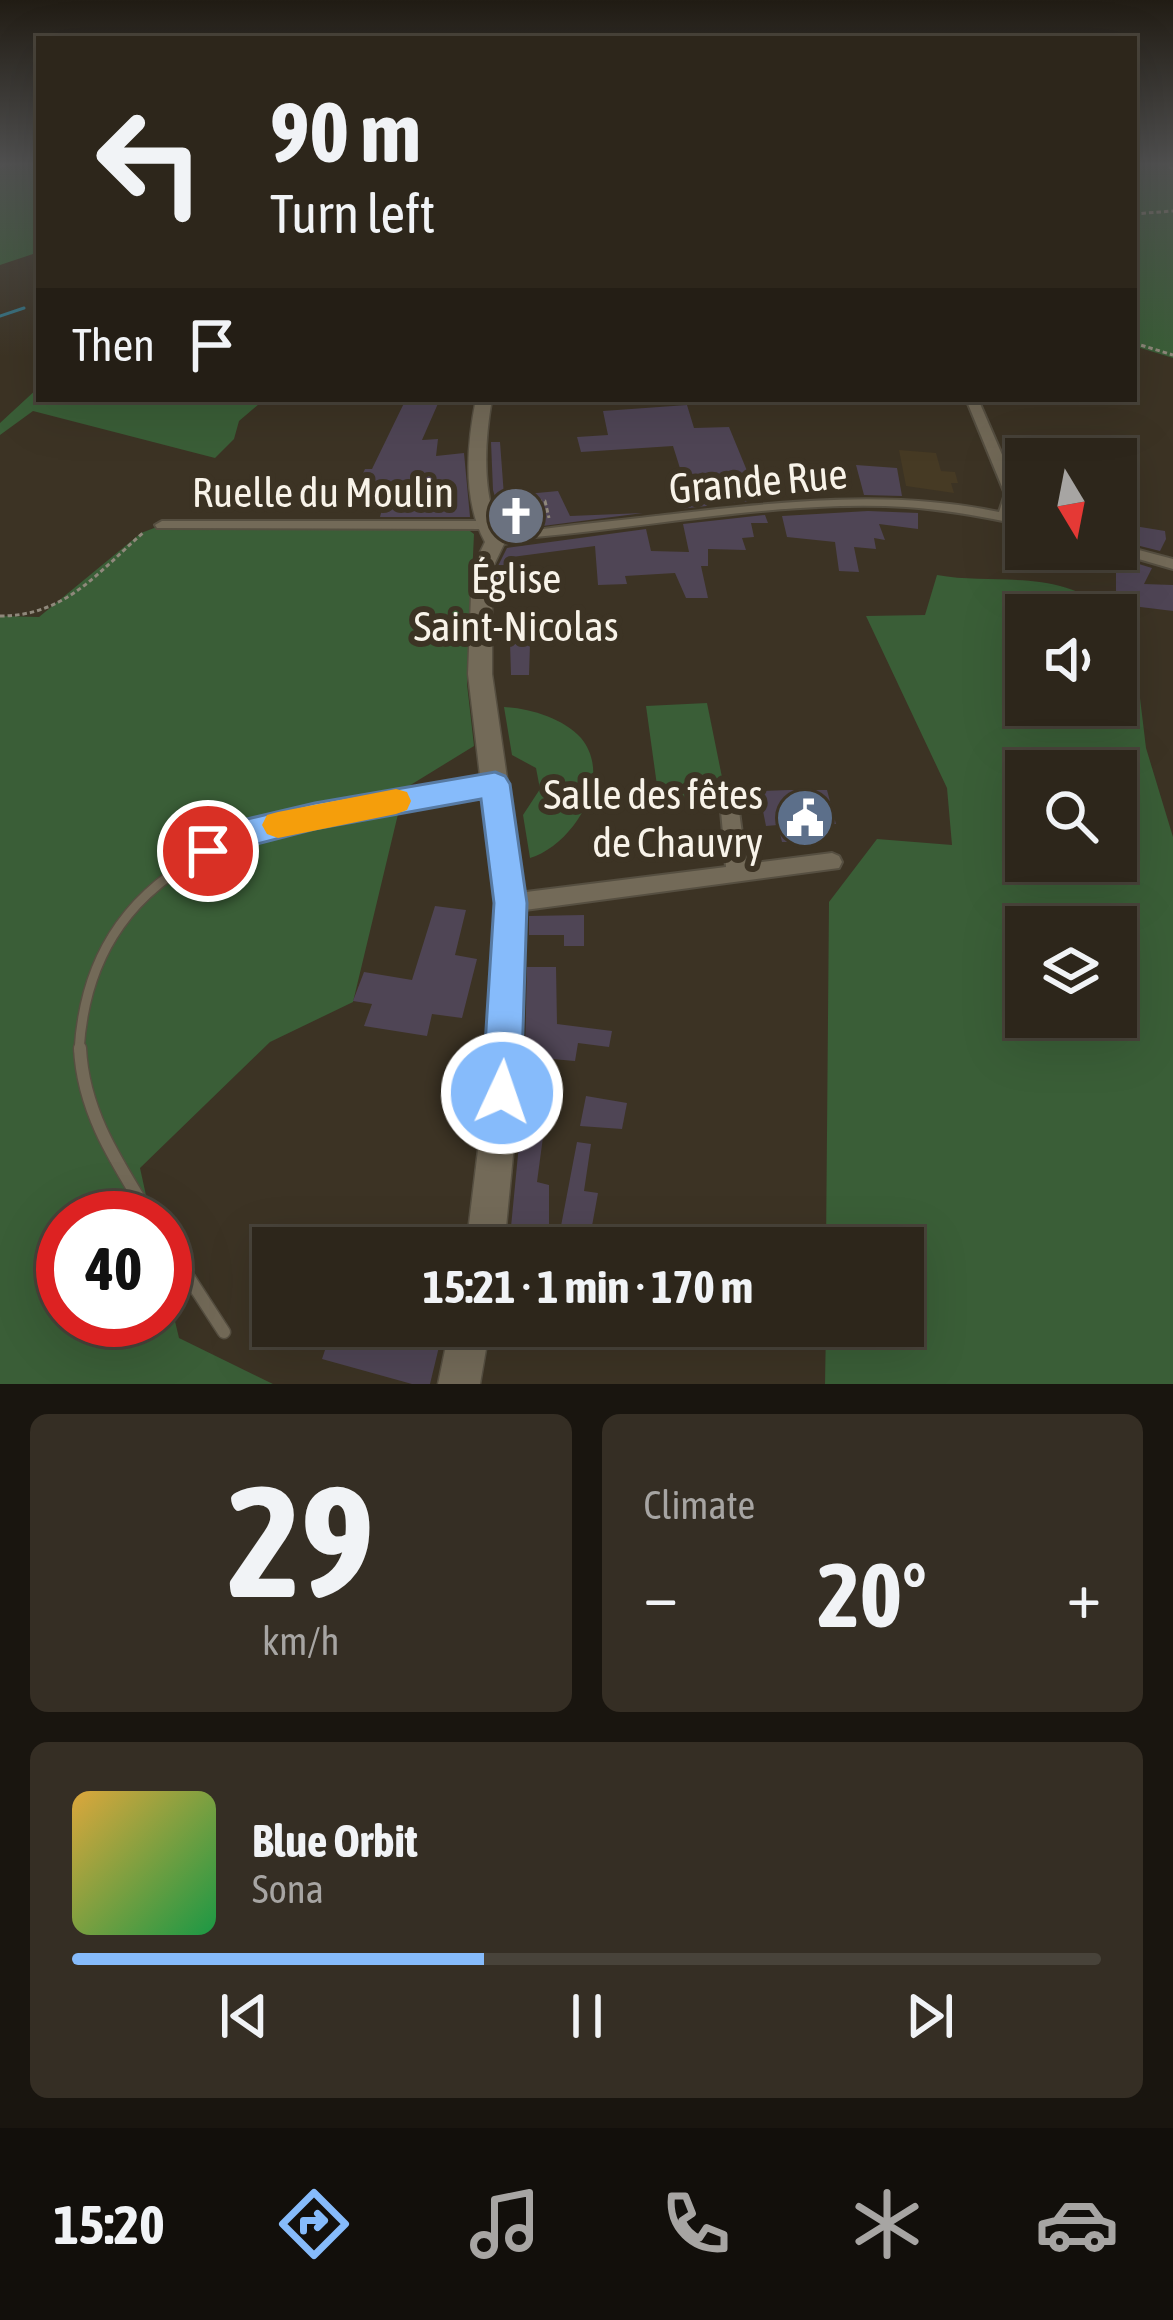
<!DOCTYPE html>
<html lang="en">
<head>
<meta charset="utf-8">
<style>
	body { margin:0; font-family:"Asap Condensed",sans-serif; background:#352e24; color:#f1f3f6; height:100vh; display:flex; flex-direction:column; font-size:45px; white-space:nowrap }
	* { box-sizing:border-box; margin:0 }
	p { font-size:39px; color:#a7a5a3 }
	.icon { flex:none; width:66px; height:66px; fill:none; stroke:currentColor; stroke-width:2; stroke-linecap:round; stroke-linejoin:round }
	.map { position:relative; height:1384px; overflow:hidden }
	.panel { display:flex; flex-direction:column; gap:30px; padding:30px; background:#19150f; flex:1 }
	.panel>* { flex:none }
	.top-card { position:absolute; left:36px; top:36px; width:1101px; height:366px; border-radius:0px; box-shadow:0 12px 48px #0002,0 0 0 3px #48433a; background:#2d261b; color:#f1f3f6; overflow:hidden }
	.needle { width:78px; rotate:170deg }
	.tools { position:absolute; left:1005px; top:438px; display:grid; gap:24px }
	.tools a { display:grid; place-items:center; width:132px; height:132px; border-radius:0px; background:#2d261b; box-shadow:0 12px 48px #0002,0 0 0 3px #48433a; font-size:60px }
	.speed { position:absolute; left:36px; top:1191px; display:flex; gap:24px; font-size:60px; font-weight:700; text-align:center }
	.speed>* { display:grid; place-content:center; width:156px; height:156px; border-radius:50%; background:#2d261b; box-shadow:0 12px 48px #0002,0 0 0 3px #48433a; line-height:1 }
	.speed .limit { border:18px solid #d22; background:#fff; color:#111 }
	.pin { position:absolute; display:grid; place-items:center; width:102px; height:102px; color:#fff; margin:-51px; border:6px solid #fff; border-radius:50%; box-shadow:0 3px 12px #0007 }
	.me { position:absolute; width:132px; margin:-66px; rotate:3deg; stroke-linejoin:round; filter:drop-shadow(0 0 9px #0008) }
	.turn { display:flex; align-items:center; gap:42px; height:252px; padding:0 36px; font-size:54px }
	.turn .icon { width:156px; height:156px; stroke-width:2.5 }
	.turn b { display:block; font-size:84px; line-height:102px }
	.then { display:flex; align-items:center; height:114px; padding:0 36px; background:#0003; gap:24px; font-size:45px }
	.big { font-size:90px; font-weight:700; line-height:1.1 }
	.panel .tile { flex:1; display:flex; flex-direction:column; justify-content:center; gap:18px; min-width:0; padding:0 42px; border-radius:18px; background:#352e24 }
	.panel .dial { align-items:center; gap:0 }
	.dial b { font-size:156px; line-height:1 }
	.song { display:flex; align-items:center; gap:36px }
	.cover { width:144px; height:144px; border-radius:18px; background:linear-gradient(135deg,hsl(40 70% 55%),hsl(140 70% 35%)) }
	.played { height:12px; border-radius:6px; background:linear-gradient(90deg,#86bbfb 40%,#48433a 40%) }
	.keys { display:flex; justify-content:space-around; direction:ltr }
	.heat { display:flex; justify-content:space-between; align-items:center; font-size:66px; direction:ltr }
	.panel .tiles { flex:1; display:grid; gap:30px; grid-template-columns:1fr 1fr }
	.tile:last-child { grid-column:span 2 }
	.trip { position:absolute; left:252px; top:1227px; width:672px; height:120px; border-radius:0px; background:#2d261b; box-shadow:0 12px 48px #0002,0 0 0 3px #48433a; font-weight:700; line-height:120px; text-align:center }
	.tab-bar { display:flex; height:192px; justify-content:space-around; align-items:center; background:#120f0b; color:#a7a5a3 }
	.tab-bar .icon { width:84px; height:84px }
	.tab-bar .on { color:#86bbfb }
	.tab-bar b { font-size:54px; color:#f1f3f6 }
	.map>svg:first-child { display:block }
	.built { fill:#463a24 }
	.green { fill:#3a5e37; fill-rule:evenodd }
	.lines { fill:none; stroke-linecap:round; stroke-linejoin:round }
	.stream { stroke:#347687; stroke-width:3 }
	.building { fill:#4f4555 }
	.lane-far1-casing { stroke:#564f41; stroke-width:12 }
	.lane-casing { stroke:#564f41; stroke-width:15 }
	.street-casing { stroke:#564f41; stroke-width:4 }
	.secondary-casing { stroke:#564f41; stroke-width:3 }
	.path { stroke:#8f887b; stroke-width:3; stroke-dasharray:4.5 3; stroke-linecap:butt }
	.lane-far1 { stroke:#736a58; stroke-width:9 }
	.lane { stroke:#736a58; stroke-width:12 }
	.street { fill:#736a58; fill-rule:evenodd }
	.secondary { fill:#736a58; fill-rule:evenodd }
	.route { fill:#86bbfb; stroke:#577aa3; stroke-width:3 }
	.slow { fill:#f59e0b }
	.labels { text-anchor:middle; stroke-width:12; stroke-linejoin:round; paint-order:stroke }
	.street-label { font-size:42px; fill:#f8f3e9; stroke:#3c3324 }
	.poi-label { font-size:42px; fill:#f8f3e9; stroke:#3c3324 }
</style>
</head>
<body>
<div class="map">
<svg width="1173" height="1384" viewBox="0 0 1173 1384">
	<rect width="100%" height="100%" fill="#3c3324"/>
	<path class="built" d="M 899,450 L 936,453 L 941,471 L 955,472 L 958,483 L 951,483 L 954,493 L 906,486 Z"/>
	<g class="green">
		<path d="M 0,163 L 39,163 L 39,252 L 0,265 Z"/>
		<path d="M 1134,163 L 1173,163 L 1173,358 L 1134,346 Z"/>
		<path d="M 39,387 L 39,399 L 265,399 L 239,421 L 234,439 L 215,458 L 33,411 L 0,435 L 0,423 Z"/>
		<path d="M 162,525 L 462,525 L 474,534 L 467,684 L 474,746 L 404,789 L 353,1002 L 270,1042 L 140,1168 L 151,1218 L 63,1218 L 63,1320 L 165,1320 L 165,1279 L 179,1338 L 273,1384 L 0,1384 L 0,616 L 39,617 L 141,533 Z"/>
		<path d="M 937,575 C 998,586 1063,566 1111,615 L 1026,615 L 1026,705 L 1116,705 L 1116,695 L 1140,698 L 1146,748 L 1173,837 L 1173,1384 L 825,1384 L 826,1326 L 903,1326 L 903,1248 L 826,1248 L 829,902 L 877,839 L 952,845 L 947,788 L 866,616 L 925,615 ZM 1026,771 L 1116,771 L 1116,861 L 1026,861 ZM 1026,927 L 1116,927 L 1116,1017 L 1026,1017 Z"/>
		<path d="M 707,703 L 726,797 L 659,800 L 646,706 Z"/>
		<path d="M 504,707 C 529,708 563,718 581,738 C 615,779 572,846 530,858 L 523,815 L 540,789 L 536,768 L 512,755 Z"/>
	</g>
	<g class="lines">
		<path class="stream" d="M 0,316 L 24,308"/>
	</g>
	<g class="building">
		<path d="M 406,399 L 440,399 L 422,440 L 438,439 L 436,456 L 464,453 L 470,517 L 380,517 L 387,489 L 355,490 L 365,469 L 372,469 Z"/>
		<path d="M 687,405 L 694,428 L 729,427 L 759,500 L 680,509 L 678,502 L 690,500 L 673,446 L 581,452 L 577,437 L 608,435 L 603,411 Z"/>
		<path d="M 491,442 L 500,442 L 504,496 L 558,491 L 570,516 L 643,513 L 505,531 L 493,490 Z"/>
		<path d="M 856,465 L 897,468 L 902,496 L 864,495 Z"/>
		<path d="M 868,511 L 918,513 L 918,529 L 879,524 L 885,540 L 874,538 L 876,549 L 854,547 L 859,572 L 839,571 L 835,542 L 787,537 L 782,516 Z"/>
		<path d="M 765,515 L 768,523 L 751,523 L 754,537 L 742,538 L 746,550 L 708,549 L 708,566 L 701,566 L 708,598 L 686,598 L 675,573 L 625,576 L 627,584 L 598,585 L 595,546 L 512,557 L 533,577 L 496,588 L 496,570 L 507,548 L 646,529 L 651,551 L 689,552 L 683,524 Z"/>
		<path d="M 1116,523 L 1165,531 L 1166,539 L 1160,551 L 1116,540 Z"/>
		<path d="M 1116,557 L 1152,568 L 1144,584 L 1173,585 L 1173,611 L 1116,604 Z"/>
		<path d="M 510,643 L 530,643 L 529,675 L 511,675 Z"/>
		<path d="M 789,790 L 827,790 L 836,824 L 817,825 L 821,842 L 782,842 L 778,825 L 766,826 L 759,791 Z"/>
		<path d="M 435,906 L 466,910 L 455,955 L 477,959 L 462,1018 L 432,1014 L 427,1036 L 364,1026 L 372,1004 L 353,1001 L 364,972 L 412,980 Z"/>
		<path d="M 584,915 L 584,946 L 564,946 L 564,935 L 529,935 L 529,916 Z"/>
		<path d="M 527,967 L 556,967 L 557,1024 L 612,1031 L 609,1047 L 578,1043 L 575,1061 L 552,1059 L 551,1122 L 545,1122 L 537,1182 L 549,1185 L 549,1225 L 561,1226 L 577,1142 L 591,1144 L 584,1191 L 598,1193 L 588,1248 L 540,1248 L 541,1244 L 510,1237 L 524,1093 Z"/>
		<path d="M 586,1096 L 627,1103 L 622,1129 L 580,1126 Z"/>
		<path d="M 273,1326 L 444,1326 L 430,1384 L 412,1384 L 322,1359 L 326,1347 Z"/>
	</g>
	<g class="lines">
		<defs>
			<path id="lane-far1" d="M 79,1051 C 92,830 314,811 487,786"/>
			<g id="lane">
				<path d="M 80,1048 C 83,1113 118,1164 151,1218"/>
				<path d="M 165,1241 L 224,1332"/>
			</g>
			<g id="street">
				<path d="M 966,399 L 978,399 L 1019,494 L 1011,515 L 1026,518 L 1026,526 C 986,517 947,510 906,507 C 783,500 658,526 535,537 L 495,546 L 488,542 L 490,539 C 545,526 600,523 656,516 C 770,503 885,488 999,512 L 1005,494 Z"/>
				<path d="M 162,521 L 484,521 L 491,525 L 484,529 L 157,528 L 155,525 Z"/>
				<path d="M 1116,544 L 1173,559 L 1173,569 L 1111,551 L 1110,549 L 1116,549 Z"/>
				<path d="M 730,803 L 737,806 L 739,811 L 746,864 L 832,853 L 839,856 L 842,862 L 839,868 L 510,912 L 503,909 L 500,903 L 503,897 L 510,894 L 726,867 L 721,811 L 723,806 Z"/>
			</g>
			<g id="secondary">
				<path d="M 476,399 L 492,399 C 484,445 481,501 505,542 L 492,569 L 492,674 L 525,903 L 519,1093 L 504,1248 L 466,1248 L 485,1093 L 495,903 L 468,674 L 472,569 L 485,542 C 462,500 467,444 476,399 Z"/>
				<path d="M 450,1326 L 490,1326 L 480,1384 L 438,1384 Z"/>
			</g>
		</defs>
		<use href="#lane-far1" class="lane-far1-casing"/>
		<use href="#lane" class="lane-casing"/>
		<use href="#street" class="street-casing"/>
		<use href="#secondary" class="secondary-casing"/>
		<g class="path">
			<path d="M 1163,163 L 1173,169"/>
			<path d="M 0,166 L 22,163"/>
			<path d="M 1134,214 L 1173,211"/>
			<path d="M 1134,343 L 1173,355"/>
			<path d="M 500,504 L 545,501 L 549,518"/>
			<path d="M 0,616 C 66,616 98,572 144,532"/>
		</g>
		<use href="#lane-far1" class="lane-far1"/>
		<use href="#lane" class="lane"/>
		<use href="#street" class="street"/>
		<use href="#secondary" class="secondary"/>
	</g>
	<linearGradient id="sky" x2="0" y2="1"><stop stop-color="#211c14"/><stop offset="0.46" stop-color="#505050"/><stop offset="1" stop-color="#505050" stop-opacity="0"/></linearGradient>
	<rect width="1173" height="357" fill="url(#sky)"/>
	<path class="route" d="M 495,772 L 505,776 L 510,784 L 527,903 L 521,1093 L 516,1107 L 502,1113 L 488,1107 L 482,1093 L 494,903 L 481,799 L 315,829 L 253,845 L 208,865 L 197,861 L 193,851 L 197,841 L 247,819 L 315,803 Z"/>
	<path class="slow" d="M 396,789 L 407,792 L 411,801 L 407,810 L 396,814 L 278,838 L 267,834 L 262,825 L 267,815 L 278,812 Z"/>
	<defs>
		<symbol id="church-disc" viewBox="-11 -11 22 22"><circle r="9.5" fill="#6b7280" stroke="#3c3324"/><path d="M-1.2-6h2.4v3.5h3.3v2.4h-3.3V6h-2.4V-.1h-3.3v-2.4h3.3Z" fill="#fff"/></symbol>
		<symbol id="civic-disc" viewBox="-11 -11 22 22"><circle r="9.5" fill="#5c6f8a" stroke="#3c3324"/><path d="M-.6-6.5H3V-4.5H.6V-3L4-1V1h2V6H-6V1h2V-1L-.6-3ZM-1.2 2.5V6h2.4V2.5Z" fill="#fff"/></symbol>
	</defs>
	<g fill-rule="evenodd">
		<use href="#church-disc" x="483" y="483" width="66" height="66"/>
		<use href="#civic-disc" x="772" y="785" width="66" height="66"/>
	</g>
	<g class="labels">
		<g class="street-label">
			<text transform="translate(758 481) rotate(-5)" y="15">Grande Rue</text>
			<text x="323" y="507">Ruelle du Moulin</text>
		</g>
		<g class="poi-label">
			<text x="516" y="593">Église<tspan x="516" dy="48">Saint-Nicolas</tspan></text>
			<text x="763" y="809" text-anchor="end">Salle des fêtes<tspan x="763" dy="48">de Chauvry</tspan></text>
		</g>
	</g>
</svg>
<div class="tools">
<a><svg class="needle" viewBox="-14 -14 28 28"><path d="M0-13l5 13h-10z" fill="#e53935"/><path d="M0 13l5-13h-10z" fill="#a7a5a3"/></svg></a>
<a><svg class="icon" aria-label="sound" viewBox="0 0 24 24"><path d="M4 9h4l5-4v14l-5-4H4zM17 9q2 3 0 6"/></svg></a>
<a><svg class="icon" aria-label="search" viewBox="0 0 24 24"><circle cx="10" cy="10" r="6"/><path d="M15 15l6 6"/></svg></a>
<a><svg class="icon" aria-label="layers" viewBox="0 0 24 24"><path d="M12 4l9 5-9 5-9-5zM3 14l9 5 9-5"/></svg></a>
</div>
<div class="speed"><div class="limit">40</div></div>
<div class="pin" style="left:208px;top:851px;background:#d93025"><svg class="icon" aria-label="arrive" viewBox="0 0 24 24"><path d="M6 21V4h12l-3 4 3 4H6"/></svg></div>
<svg class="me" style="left:502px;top:1093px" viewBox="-20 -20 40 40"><circle r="17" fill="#86bbfb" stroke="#fff" stroke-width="3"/><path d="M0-11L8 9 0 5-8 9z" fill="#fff"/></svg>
<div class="trip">15:21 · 1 min · 170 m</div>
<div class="top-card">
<div class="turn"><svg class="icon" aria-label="left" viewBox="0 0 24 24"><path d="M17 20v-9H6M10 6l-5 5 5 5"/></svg><div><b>90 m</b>Turn left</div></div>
<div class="then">Then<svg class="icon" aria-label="arrive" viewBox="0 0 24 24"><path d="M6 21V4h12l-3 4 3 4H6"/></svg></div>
</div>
</div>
<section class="panel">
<div class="tiles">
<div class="tile dial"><b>29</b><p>km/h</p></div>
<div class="tile"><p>Climate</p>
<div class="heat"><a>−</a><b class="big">20°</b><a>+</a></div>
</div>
<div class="tile">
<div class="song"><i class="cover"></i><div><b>Blue Orbit</b><p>Sona</p></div></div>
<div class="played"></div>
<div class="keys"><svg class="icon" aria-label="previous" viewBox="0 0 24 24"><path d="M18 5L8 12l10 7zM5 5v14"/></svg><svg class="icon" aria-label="pause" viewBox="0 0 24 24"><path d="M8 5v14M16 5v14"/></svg><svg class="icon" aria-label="next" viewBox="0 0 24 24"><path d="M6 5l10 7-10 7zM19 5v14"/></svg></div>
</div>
</div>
</section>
<nav class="tab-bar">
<b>15:20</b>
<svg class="icon on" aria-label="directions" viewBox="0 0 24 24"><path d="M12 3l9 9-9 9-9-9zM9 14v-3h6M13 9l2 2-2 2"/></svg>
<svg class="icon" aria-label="music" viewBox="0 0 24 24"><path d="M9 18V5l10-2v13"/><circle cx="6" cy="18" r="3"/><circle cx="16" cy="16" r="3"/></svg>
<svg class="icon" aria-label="phone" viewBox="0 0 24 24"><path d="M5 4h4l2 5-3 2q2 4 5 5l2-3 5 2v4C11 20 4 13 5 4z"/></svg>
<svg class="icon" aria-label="climate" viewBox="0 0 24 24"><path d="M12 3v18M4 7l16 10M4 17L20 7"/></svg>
<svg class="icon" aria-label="car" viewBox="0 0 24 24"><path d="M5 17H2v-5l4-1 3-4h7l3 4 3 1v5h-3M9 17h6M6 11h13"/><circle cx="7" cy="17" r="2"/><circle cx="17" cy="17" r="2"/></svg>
</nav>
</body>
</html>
